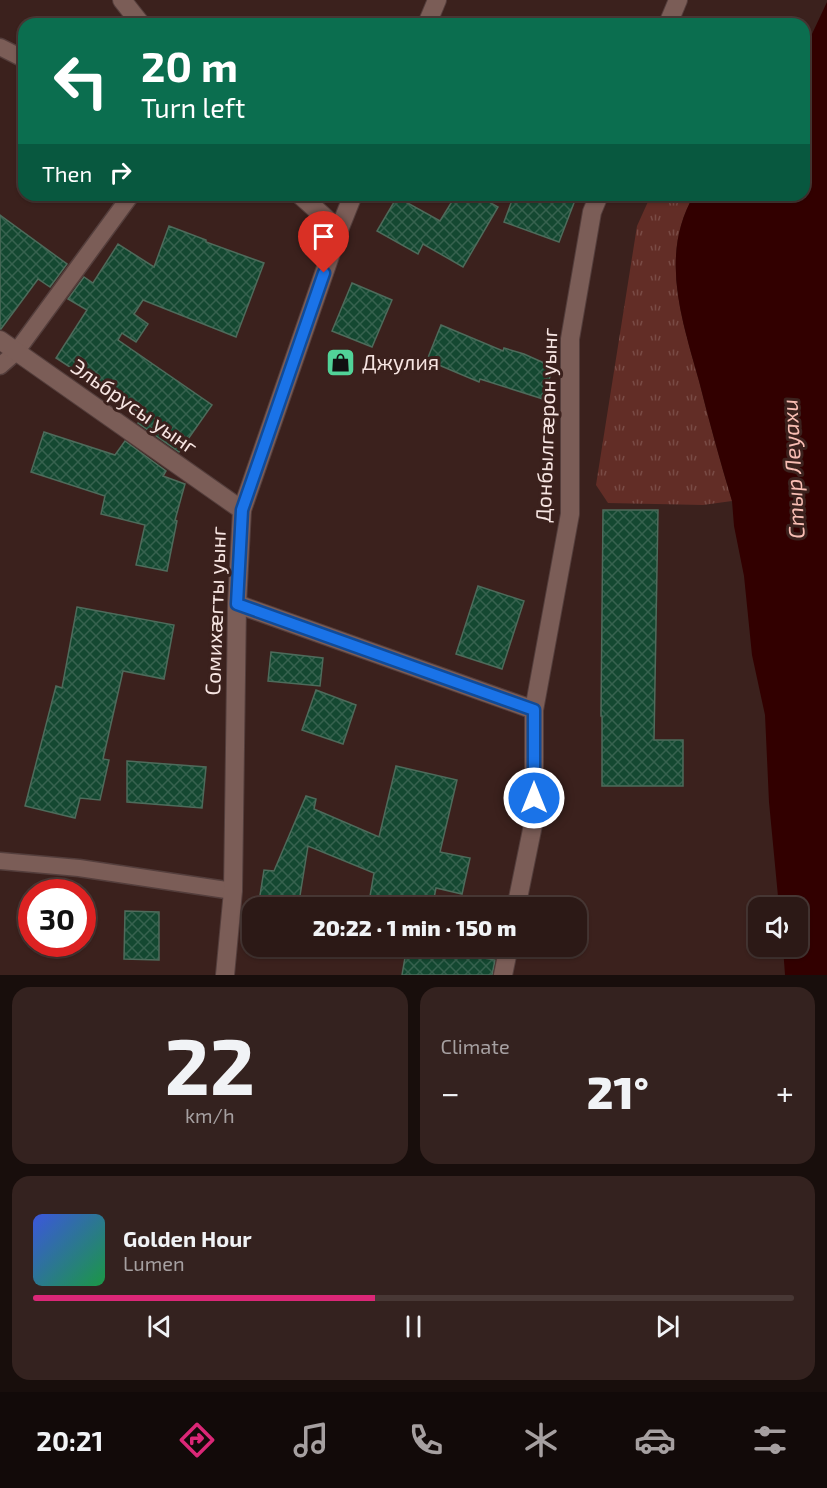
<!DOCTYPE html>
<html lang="en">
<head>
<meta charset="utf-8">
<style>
	body { margin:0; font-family:"Exo 2",sans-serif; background:#34221f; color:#f1f3f6; height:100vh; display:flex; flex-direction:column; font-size:22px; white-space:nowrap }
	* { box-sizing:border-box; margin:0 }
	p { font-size:20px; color:#a6a0a1 }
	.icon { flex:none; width:33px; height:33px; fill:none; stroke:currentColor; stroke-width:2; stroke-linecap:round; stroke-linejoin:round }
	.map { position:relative; height:975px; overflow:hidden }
	.details { display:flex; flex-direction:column; gap:12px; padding:12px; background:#180e0c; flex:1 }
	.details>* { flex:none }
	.banner { position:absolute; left:18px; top:18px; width:792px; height:183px; border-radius:18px; box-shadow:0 2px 4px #0004,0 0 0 2px #483835; background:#0b6e4f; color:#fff; overflow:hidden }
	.controls { position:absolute; left:748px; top:897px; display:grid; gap:12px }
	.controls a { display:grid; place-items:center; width:60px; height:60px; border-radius:12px; background:#2c1916; box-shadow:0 2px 4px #0004,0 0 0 2px #483835; font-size:30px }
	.speed { position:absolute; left:18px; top:879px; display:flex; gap:12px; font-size:30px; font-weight:700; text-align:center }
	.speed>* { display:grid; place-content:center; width:78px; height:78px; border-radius:50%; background:#2c1916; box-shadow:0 2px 4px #0004,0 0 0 2px #483835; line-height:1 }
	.speed .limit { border:9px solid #d22; background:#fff; color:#111 }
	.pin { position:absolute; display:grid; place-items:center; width:51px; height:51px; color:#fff; margin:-62px -26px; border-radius:50% 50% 50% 0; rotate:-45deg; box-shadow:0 0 6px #0007 }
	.pin .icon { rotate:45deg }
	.me { position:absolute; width:66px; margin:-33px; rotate:0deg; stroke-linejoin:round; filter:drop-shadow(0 0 4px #0008) }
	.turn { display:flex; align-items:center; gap:21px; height:126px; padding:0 24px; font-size:27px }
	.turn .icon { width:78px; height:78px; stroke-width:2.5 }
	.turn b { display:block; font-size:42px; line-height:51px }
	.then { display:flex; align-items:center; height:57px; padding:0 24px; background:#0003; gap:12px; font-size:22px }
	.big { font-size:45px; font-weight:800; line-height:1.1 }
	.details .tile { flex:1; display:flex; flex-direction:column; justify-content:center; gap:9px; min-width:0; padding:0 21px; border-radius:18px; background:#34221f }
	.details .dial { align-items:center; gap:0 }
	.dial b { font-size:78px; line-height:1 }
	.song { display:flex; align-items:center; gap:18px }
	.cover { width:72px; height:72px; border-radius:9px; background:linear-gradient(135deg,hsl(230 70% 55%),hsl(140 70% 35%)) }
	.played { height:6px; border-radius:3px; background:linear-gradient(90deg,#db2777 45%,#483835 45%) }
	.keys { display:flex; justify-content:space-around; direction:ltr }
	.heat { display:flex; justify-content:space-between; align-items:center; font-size:33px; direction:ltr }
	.details .tiles { flex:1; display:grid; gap:12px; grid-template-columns:1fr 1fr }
	.tile:last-child { grid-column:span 2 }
	.trip { position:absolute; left:242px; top:897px; width:345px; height:60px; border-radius:18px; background:#2c1916; box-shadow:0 2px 4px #0004,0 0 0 2px #483835; font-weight:800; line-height:60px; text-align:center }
	.menu { display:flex; height:96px; justify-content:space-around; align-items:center; background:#120a09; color:#a6a0a1 }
	.menu .icon { width:42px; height:42px }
	.menu .active { color:#db2777 }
	.menu b { font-size:27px; color:#f1f3f6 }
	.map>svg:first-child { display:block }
	.grass { fill:url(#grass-tufts) }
	.water { fill:#320000 }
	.building { fill:url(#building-cross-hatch); stroke:#4e6b5b; stroke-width:1.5 }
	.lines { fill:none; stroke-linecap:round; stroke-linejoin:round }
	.service-casing { stroke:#543e3c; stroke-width:19 }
	.minor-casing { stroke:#543e3c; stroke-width:20 }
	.service { stroke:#7b5d57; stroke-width:16 }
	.minor { stroke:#7b5d57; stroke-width:18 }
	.route-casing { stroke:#114b97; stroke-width:15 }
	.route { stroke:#1a73e8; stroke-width:10 }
	.labels { text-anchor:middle; stroke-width:6; stroke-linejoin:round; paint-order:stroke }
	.poi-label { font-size:21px; fill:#f7e5e2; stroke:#3b211d; text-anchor:start }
	.street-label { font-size:21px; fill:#f7e5e2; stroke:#3b211d }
	.water-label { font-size:22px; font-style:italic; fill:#f8bdb3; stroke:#3b211d }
</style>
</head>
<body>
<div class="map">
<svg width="827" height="975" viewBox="0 0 827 975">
	<defs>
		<pattern id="grass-tufts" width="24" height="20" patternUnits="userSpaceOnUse" patternTransform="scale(1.5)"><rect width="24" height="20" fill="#622d26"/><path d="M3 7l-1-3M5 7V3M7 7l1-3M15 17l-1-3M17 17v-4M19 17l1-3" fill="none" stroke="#794b45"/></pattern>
		<pattern id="building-cross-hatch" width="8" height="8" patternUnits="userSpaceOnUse" patternTransform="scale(1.5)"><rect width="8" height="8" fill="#144831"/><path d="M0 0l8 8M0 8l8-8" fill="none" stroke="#37624f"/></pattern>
	</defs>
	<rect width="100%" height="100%" fill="#3b211d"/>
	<path class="grass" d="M 651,195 L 694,195 C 659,255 682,320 699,381 C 709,421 720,461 732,501 L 703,505 L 608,503 L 596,485 L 637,226 Z"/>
	<path class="water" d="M 827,2 L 827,975 L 785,975 L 783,947 L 798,946 L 798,908 L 779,907 L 769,802 L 765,715 L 752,655 L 744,576 L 734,526 L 732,501 C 720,461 709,421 699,381 C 682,320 659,255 694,195 L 804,195 L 804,51 Z"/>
	<g class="building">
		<path d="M 456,195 L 477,195 L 498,207 L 463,267 L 423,244 L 418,254 L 377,231 L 397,197 L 440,221 Z"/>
		<path d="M 514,195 L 577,195 L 559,242 L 504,222 Z"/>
		<path d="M 0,215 L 67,264 L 50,287 L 38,279 L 1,329 L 0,329 Z"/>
		<path d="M 169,226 L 206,240 L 206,242 L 264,263 L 236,337 L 143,300 L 134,314 L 148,324 L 136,342 L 122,333 L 118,340 L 212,405 L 179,452 L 138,423 L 144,415 L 56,358 L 87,310 L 68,299 L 84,277 L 93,283 L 118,244 L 154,267 Z"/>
		<path d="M 352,283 L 392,300 L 372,347 L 332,331 Z"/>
		<path d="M 441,325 L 503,351 L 504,348 L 524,354 L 553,367 L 543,399 L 480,379 L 479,382 L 427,360 Z"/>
		<path d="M 44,432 L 115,455 L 125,441 L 166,471 L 163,476 L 185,484 L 175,520 L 177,521 L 167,571 L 136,565 L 145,525 L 101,514 L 105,496 L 31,472 Z"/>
		<path d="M 603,510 L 658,510 L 654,740 L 683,740 L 683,786 L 602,786 L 602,716 L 601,716 Z"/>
		<path d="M 478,586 L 524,601 L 502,669 L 456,654 Z"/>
		<path d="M 77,607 L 174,625 L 164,679 L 123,671 L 103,759 L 109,760 L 100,800 L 80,798 L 75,818 L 25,806 L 56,686 L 62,688 Z"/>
		<path d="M 271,652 L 323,658 L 320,686 L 268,681 Z"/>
		<path d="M 316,690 L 356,705 L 343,744 L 302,730 Z"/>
		<path d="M 127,761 L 206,767 L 202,808 L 127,802 Z"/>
		<path d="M 396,766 L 457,780 L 440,852 L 470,858 L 462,894 L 436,888 L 432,908 L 368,908 L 374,873 L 308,846 L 298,908 L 258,908 L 264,870 L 274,871 L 306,796 L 316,799 L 314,809 L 379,837 Z"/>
		<path d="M 125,911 L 159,912 L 159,960 L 124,959 Z"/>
		<path d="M 407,946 L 417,946 L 495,960 L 492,975 L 402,975 Z"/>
	</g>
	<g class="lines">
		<defs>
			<g id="service">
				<path d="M 0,47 L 24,59"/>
				<path d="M 0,366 L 16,352 L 131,195"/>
				<path d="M 0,861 L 79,868 L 233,891"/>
			</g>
			<g id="minor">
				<path d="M 122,0 L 141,24"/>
				<path d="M 427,24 L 437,0"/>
				<path d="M 668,24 L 678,0"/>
				<path d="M 300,195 L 339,230"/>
				<path d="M 0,340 L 242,510"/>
				<path d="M 237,604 L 534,710"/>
				<path d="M 516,908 L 534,820 L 534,710 L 570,514 L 570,339 L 592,212 L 599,195"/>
				<path d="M 225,975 L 233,891 L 237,604 L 242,510 L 339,230 L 353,195"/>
				<path d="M 503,975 L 509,946"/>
			</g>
		</defs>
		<use href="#service" class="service-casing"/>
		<use href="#minor" class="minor-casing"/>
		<use href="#service" class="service"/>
		<use href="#minor" class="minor"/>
	</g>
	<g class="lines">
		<defs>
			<path id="route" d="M 324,273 L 242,510 L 237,604 L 534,710 L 534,798"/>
		</defs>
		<use href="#route" class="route-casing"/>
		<use href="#route" class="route"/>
	</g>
	<defs>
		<symbol id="shop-square" viewBox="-11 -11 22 22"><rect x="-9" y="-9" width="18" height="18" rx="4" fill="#51d398" stroke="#3b211d"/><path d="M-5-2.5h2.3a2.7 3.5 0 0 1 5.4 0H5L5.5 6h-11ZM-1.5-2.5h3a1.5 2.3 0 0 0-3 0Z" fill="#111"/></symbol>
	</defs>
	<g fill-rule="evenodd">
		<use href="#shop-square" x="324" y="346" width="33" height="33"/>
	</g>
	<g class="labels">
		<g class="poi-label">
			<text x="362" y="370">Джулия</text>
		</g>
		<g class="street-label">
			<text transform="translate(134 407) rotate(35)" y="7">Эльбрусы уынг</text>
			<text transform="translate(547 425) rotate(-88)" y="7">Донбылгæрон уынг</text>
			<text transform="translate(216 611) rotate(-88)" y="7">Сомихæгты уынг</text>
		</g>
		<g class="water-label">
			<text transform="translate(793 469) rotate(-93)" y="8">Стыр Леуахи</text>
		</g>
	</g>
</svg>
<div class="controls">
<a><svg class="icon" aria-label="sound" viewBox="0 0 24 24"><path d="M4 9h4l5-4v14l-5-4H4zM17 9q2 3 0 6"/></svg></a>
</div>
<div class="speed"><div class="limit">30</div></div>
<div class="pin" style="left:324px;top:273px;background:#d93025"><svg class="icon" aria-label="arrive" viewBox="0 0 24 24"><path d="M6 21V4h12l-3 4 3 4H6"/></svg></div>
<svg class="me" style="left:534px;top:798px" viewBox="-20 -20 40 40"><circle r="17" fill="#1a73e8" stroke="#fff" stroke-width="3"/><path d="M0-11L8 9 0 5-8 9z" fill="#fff"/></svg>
<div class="trip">20:22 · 1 min · 150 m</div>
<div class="banner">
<div class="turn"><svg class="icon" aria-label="left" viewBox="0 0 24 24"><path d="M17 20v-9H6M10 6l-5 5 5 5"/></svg><div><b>20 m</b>Turn left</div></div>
<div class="then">Then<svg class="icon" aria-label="right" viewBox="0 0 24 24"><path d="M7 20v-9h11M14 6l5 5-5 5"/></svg></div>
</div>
</div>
<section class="details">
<div class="tiles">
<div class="tile dial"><b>22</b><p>km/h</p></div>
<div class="tile"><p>Climate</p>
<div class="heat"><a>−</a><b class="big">21°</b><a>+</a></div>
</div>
<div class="tile">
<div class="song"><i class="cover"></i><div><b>Golden Hour</b><p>Lumen</p></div></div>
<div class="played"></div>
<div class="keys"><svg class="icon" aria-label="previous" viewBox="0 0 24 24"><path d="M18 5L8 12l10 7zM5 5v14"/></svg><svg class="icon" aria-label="pause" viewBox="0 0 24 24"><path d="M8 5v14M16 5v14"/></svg><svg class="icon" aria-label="next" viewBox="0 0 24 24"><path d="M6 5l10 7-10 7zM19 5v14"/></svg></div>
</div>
</div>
</section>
<nav class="menu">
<b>20:21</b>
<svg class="icon active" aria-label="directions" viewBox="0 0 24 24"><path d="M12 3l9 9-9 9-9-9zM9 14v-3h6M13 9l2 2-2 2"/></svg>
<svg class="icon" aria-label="music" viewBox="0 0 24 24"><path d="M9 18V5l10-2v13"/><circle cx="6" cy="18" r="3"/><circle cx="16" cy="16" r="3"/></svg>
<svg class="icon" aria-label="phone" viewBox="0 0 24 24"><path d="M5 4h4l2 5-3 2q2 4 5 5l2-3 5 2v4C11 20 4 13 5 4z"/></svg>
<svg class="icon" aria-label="climate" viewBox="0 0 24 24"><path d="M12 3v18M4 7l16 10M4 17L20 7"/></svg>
<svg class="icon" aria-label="car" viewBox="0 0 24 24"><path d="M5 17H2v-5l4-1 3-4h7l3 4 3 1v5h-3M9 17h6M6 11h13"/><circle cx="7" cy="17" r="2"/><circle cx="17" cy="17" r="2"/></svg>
<svg class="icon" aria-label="filters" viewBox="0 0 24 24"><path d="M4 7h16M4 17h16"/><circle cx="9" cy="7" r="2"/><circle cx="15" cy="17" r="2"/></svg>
</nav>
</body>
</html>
